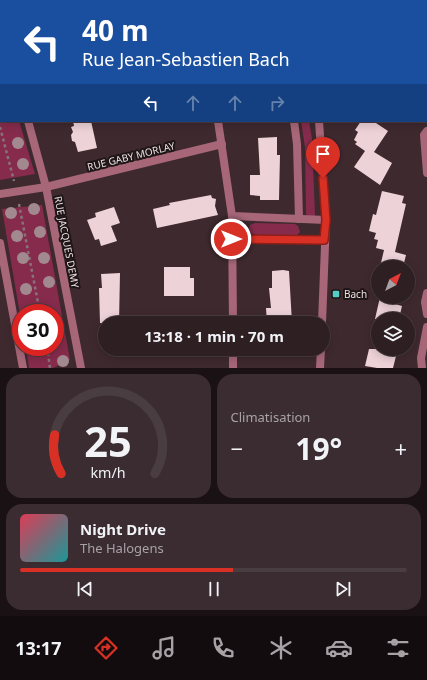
<!DOCTYPE html>
<html lang="fr">
<head>
<meta charset="utf-8">
<style>
	body { margin:0; font-family:"Noto Sans",sans-serif; background:#3a2c30; color:#f1f3f6; height:100vh; display:flex; flex-direction:column; font-size:15px; white-space:nowrap }
	* { box-sizing:border-box; margin:0 }
	p { font-size:13px; color:#a7a2a6 }
	.icon { flex:none; width:22px; height:22px; fill:none; stroke:currentColor; stroke-width:2; stroke-linecap:round; stroke-linejoin:round }
	.map { position:relative; height:368px; overflow:hidden }
	.panel { display:flex; flex-direction:column; gap:6px; padding:6px; background:#191113; flex:1 }
	.panel>* { flex:none }
	.top-card { position:absolute; left:0px; top:0px; width:427px; height:122px; box-shadow:0 2px 10px #0003,0 0 0 1px #493d41; background:#1a4fa0; color:#fff; overflow:hidden }
	.needle { width:26px; rotate:41deg }
	.tools { position:absolute; left:371px; top:260px; display:grid; gap:8px }
	.tools a { display:grid; place-items:center; width:44px; height:44px; border-radius:50%; background:#2e1f23; box-shadow:0 2px 10px #0003,0 0 0 1px #493d41; font-size:20px }
	.speed { position:absolute; left:12px; top:304px; display:flex; gap:8px; font-size:20px; font-weight:700; text-align:center }
	.speed>* { display:grid; place-content:center; width:52px; height:52px; border-radius:50%; background:#2e1f23; box-shadow:0 2px 10px #0003,0 0 0 1px #493d41; line-height:1 }
	.speed .limit { border:6px solid #d22; background:#fff; color:#111 }
	.pin { position:absolute; display:grid; place-items:center; width:34px; height:34px; color:#fff; margin:-41px -17px; border-radius:50% 50% 50% 0; rotate:-45deg; box-shadow:0 0 4px #0007 }
	.pin .icon { rotate:45deg }
	.me { position:absolute; width:44px; margin:-22px; rotate:90deg; stroke-linejoin:round; filter:drop-shadow(0 0 3px #0008) }
	.turn { display:flex; align-items:center; gap:14px; height:84px; padding:0 16px; font-size:18px }
	.turn .icon { width:52px; height:52px; stroke-width:2.5 }
	.turn b { display:block; font-size:28px; line-height:34px }
	.lanes { display:flex; align-items:center; height:38px; padding:0 16px; background:#0003; justify-content:center; gap:20px; direction:ltr }
	.lanes .off { opacity:.35 }
	.big { font-size:30px; font-weight:700; line-height:1.1 }
	.panel .tile { flex:1; display:flex; flex-direction:column; justify-content:center; gap:6px; min-width:0; padding:0 14px; border-radius:16px; background:#3a2c30 }
	.panel .dial { align-items:center; gap:0 }
	.dial svg { height:104px; overflow:visible; fill:none; stroke:#493d41; stroke-width:7; stroke-linecap:round; text-anchor:middle }
	.dial text { fill:#f1f3f6; stroke:none }
	.song { display:flex; align-items:center; gap:12px }
	.cover { width:48px; height:48px; border-radius:6px; background:linear-gradient(135deg,hsl(350 70% 55%),hsl(180 70% 35%)) }
	.played { height:4px; border-radius:2px; background:linear-gradient(90deg,#d93025 55%,#493d41 55%) }
	.keys { display:flex; justify-content:space-around; direction:ltr }
	.heat { display:flex; justify-content:space-between; align-items:center; font-size:22px; direction:ltr }
	.panel .tiles { flex:1; display:grid; gap:6px; grid-template-columns:1fr 1fr }
	.tile:last-child { grid-column:span 2 }
	.trip { position:absolute; left:98px; top:316px; width:232px; height:40px; border-radius:20px; background:#2e1f23; box-shadow:0 2px 10px #0003,0 0 0 1px #493d41; font-weight:700; line-height:40px; text-align:center }
	.tabs { display:flex; height:64px; justify-content:space-around; align-items:center; background:#120c0e; color:#a7a2a6 }
	.tabs .icon { width:28px; height:28px }
	.tabs .selected { color:#d93025 }
	.tabs b { font-size:18px; color:#f1f3f6 }
	.map>svg:first-child { display:block }
	.green { fill:#862b4c }
	.building { fill:#edd2d8 }
	.lines { fill:none; stroke-linecap:round; stroke-linejoin:round }
	.path { stroke:#867479; stroke-width:2.5; stroke-dasharray:3 3; stroke-linecap:butt }
	.street { stroke:#a76779; stroke-width:8 }
	.tree { fill:#a2898f }
	.route-casing { stroke:#8d1f18; stroke-width:10 }
	.route { stroke:#d93025; stroke-width:7 }
	.poi-dot { fill:#54cdc9; stroke:#1e1517; stroke-width:1.5 }
	.labels { text-anchor:middle; stroke-width:4; stroke-linejoin:round; paint-order:stroke }
	.street-label { font-size:10px; fill:#eddfe2; stroke:#1e1517 }
	.poi-label { font-size:10px; fill:#eddfe2; stroke:#1e1517; text-anchor:start }
</style>
</head>
<body>
<div class="map">
<svg width="427" height="368" viewBox="0 0 427 368">
	<rect width="100%" height="100%" fill="#3e292f"/>
	<g class="green">
		<path d="M 0,59 L 1,121 L 19,121 L 35,174 L 0,180 Z"/>
		<path d="M 301,121 L 309,121 L 312,139 L 315,215 L 313,217 L 309,217 L 306,214 L 305,147 Z"/>
		<path d="M 42,205 L 70,360 L 53,368 L 29,368 L 26,347 L 55,347 L 55,313 L 21,313 L 21,320 L 2,209 Z"/>
		<path d="M 255,223 L 295,224 L 298,226 L 300,232 L 296,236 L 255,235 L 251,233 L 249,229 L 250,225 Z"/>
	</g>
	<g class="building">
		<path d="M 73,121 L 91,121 L 97,148 L 78,152 L 75,142 L 72,141 L 71,135 L 73,132 L 71,127 L 74,126 Z"/>
		<path d="M 361,121 L 373,121 L 388,131 L 374,152 L 392,163 L 380,185 L 354,167 L 365,151 L 355,144 L 357,142 L 354,140 L 358,132 L 355,130 Z"/>
		<path d="M 277,137 L 277,155 L 280,155 L 279,200 L 260,200 L 260,196 L 250,195 L 250,175 L 260,175 L 258,138 Z"/>
		<path d="M 382,191 L 404,196 L 402,203 L 406,204 L 395,252 L 406,255 L 403,267 L 380,267 L 384,250 L 376,248 L 378,240 L 374,239 L 376,233 L 369,231 L 373,214 L 376,215 Z"/>
		<path d="M 211,195 L 212,198 L 216,199 L 215,206 L 218,215 L 157,228 L 153,209 L 170,205 L 169,203 Z"/>
		<path d="M 114,207 L 120,223 L 111,226 L 117,241 L 101,246 L 99,239 L 95,240 L 87,220 L 96,217 L 95,213 Z"/>
		<path d="M 164,267 L 190,267 L 190,278 L 194,278 L 194,296 L 164,296 Z"/>
		<path d="M 283,270 L 289,271 L 292,323 L 267,323 L 266,308 L 271,308 L 269,288 L 272,288 L 272,271 Z"/>
		<path d="M 120,273 L 119,323 L 100,323 L 99,288 L 102,288 L 101,274 Z"/>
		<path d="M 380,297 L 396,297 L 395,304 L 402,306 L 399,319 L 375,319 Z"/>
		<path d="M 369,349 L 392,349 L 391,355 L 396,356 L 393,368 L 377,368 L 365,366 Z"/>
	</g>
	<g class="lines">
		<g class="path">
			<path d="M 0,127 L 14,181"/>
			<path d="M 19,204 L 40,313"/>
			<path d="M 47,347 L 50,368"/>
		</g>
		<g class="street">
			<path d="M 179,0 L 179,1"/>
			<path d="M 261,0 L 262,1"/>
			<path d="M 294,0 L 294,1"/>
			<path d="M 9,1 L 10,0"/>
			<path d="M 0,9 L 1,8"/>
			<path d="M 0,20 L 1,24"/>
			<path d="M 28,121 L 46,187 L 81,368"/>
			<path d="M 218,121 L 232,216 L 326,220"/>
			<path d="M 294,121 L 297,144 L 299,219"/>
			<path d="M 319,121 L 326,220 L 322,323"/>
			<path d="M 427,131 L 424,135 L 427,173"/>
			<path d="M 0,194 L 46,187 L 222,144"/>
			<path d="M 232,216 L 233,323"/>
			<path d="M 231,239 L 324,240"/>
			<path d="M 0,243 L 23,368"/>
			<path d="M 427,293 L 425,302 L 427,314"/>
			<path d="M 233,349 L 233,368"/>
			<path d="M 320,368 L 321,349"/>
			<path d="M 422,368 L 421,358 L 427,327"/>
		</g>
	</g>
	<g class="tree">
		<circle cx="18" cy="143" r="6"/>
		<circle cx="23" cy="164" r="6"/>
		<circle cx="34" cy="209" r="6"/>
		<circle cx="11" cy="213" r="6"/>
		<circle cx="40" cy="232" r="6"/>
		<circle cx="17" cy="236" r="6"/>
		<circle cx="23" cy="258" r="6"/>
		<circle cx="44" cy="258" r="6"/>
		<circle cx="49" cy="282" r="6"/>
		<circle cx="26" cy="289" r="6"/>
		<circle cx="63" cy="361" r="6"/>
	</g>
	<g class="lines">
		<defs>
			<path id="route" d="M 231,239 L 324,240 L 326,220 L 323,178"/>
		</defs>
		<use href="#route" class="route-casing"/>
		<use href="#route" class="route"/>
	</g>
	<rect class="poi-dot" x="332" y="290" width="8" height="8" rx="2"/>
	<g class="labels">
		<g class="street-label">
			<text transform="translate(131 156) rotate(-14)" y="4">RUE GABY MORLAY</text>
			<text transform="translate(67 242) rotate(79)" y="4">RUE JACQUES DEMY</text>
		</g>
		<g class="poi-label">
			<text x="344" y="298">Bach</text>
		</g>
	</g>
</svg>
<div class="tools">
<a><svg class="needle" viewBox="-14 -14 28 28"><path d="M0-13l5 13h-10z" fill="#e53935"/><path d="M0 13l5-13h-10z" fill="#a7a2a6"/></svg></a>
<a><svg class="icon" aria-label="layers" viewBox="0 0 24 24"><path d="M12 4l9 5-9 5-9-5zM3 14l9 5 9-5"/></svg></a>
</div>
<div class="speed"><div class="limit">30</div></div>
<div class="pin" style="left:323px;top:178px;background:#d93025"><svg class="icon" aria-label="arrive" viewBox="0 0 24 24"><path d="M6 21V4h12l-3 4 3 4H6"/></svg></div>
<svg class="me" style="left:231px;top:239px" viewBox="-20 -20 40 40"><circle r="17" fill="#d93025" stroke="#fff" stroke-width="3"/><path d="M0-11L8 9 0 5-8 9z" fill="#fff"/></svg>
<div class="trip">13:18 · 1 min · 70 m</div>
<div class="top-card">
<div class="turn"><svg class="icon" aria-label="left" viewBox="0 0 24 24"><path d="M17 20v-9H6M10 6l-5 5 5 5"/></svg><div><b>40 m</b>Rue Jean-Sebastien Bach</div></div>
<div class="lanes"><svg class="icon" aria-label="left" viewBox="0 0 24 24"><path d="M17 20v-9H6M10 6l-5 5 5 5"/></svg><svg class="icon off" aria-label="ahead" viewBox="0 0 24 24"><path d="M12 20V5M6 11l6-6 6 6"/></svg><svg class="icon off" aria-label="ahead" viewBox="0 0 24 24"><path d="M12 20V5M6 11l6-6 6 6"/></svg><svg class="icon off" aria-label="right" viewBox="0 0 24 24"><path d="M7 20v-9h11M14 6l5 5-5 5"/></svg></div>
</div>
</div>
<section class="panel">
<div class="tiles">
<div class="tile dial"><svg viewBox="0 0 100 80">
<path d="M14 69A42 42 0 1 1 86 69"/>
<path d="M14 69A42 42 0 0 1 9 39" stroke="#d93025"/>
<text x="50" y="56" font-size="32" font-weight="700">25</text>
<text x="50" y="72" font-size="11">km/h</text>
</svg></div>
<div class="tile"><p>Climatisation</p>
<div class="heat"><a>−</a><b class="big">19°</b><a>+</a></div>
</div>
<div class="tile">
<div class="song"><i class="cover"></i><div><b>Night Drive</b><p>The Halogens</p></div></div>
<div class="played"></div>
<div class="keys"><svg class="icon" aria-label="previous" viewBox="0 0 24 24"><path d="M18 5L8 12l10 7zM5 5v14"/></svg><svg class="icon" aria-label="pause" viewBox="0 0 24 24"><path d="M8 5v14M16 5v14"/></svg><svg class="icon" aria-label="next" viewBox="0 0 24 24"><path d="M6 5l10 7-10 7zM19 5v14"/></svg></div>
</div>
</div>
</section>
<nav class="tabs">
<b>13:17</b>
<svg class="icon selected" aria-label="directions" viewBox="0 0 24 24"><path d="M12 3l9 9-9 9-9-9zM9 14v-3h6M13 9l2 2-2 2"/></svg>
<svg class="icon" aria-label="music" viewBox="0 0 24 24"><path d="M9 18V5l10-2v13"/><circle cx="6" cy="18" r="3"/><circle cx="16" cy="16" r="3"/></svg>
<svg class="icon" aria-label="phone" viewBox="0 0 24 24"><path d="M5 4h4l2 5-3 2q2 4 5 5l2-3 5 2v4C11 20 4 13 5 4z"/></svg>
<svg class="icon" aria-label="climate" viewBox="0 0 24 24"><path d="M12 3v18M4 7l16 10M4 17L20 7"/></svg>
<svg class="icon" aria-label="car" viewBox="0 0 24 24"><path d="M5 17H2v-5l4-1 3-4h7l3 4 3 1v5h-3M9 17h6M6 11h13"/><circle cx="7" cy="17" r="2"/><circle cx="17" cy="17" r="2"/></svg>
<svg class="icon" aria-label="filters" viewBox="0 0 24 24"><path d="M4 7h16M4 17h16"/><circle cx="9" cy="7" r="2"/><circle cx="15" cy="17" r="2"/></svg>
</nav>
</body>
</html>
